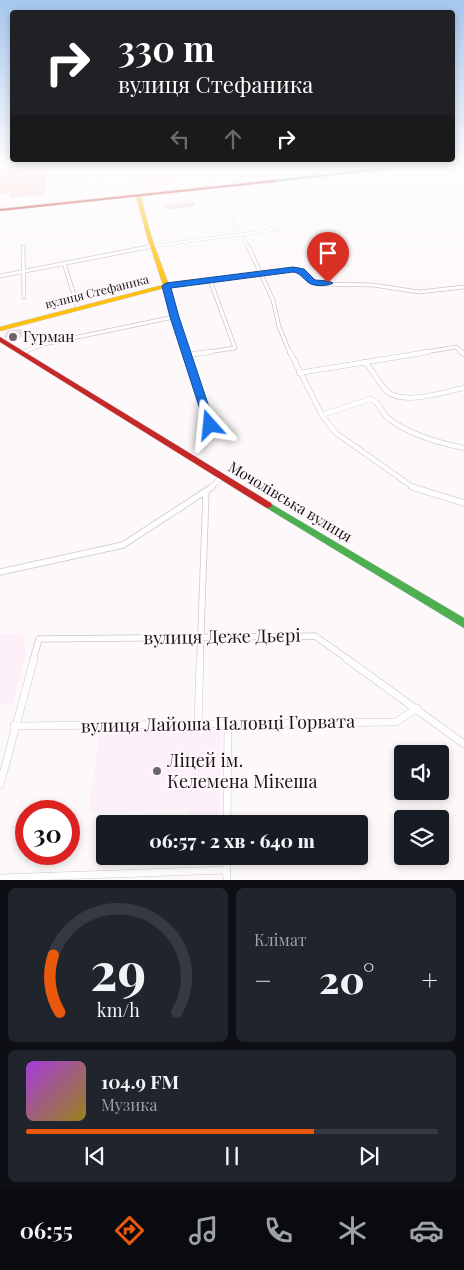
<!DOCTYPE html>
<html lang="uk">
<head>
<meta charset="utf-8">
<style>
	body { margin:0; font-family:"Playfair Display",serif; background:#20242c; color:#f1f3f6; height:100vh; display:flex; flex-direction:column; font-size:19px; white-space:nowrap }
	* { box-sizing:border-box; margin:0 }
	p { font-size:16px; color:#9ea1a6 }
	.icon { flex:none; width:28px; height:28px; fill:none; stroke:currentColor; stroke-width:2; stroke-linecap:round; stroke-linejoin:round }
	.map { position:relative; height:880px; overflow:hidden }
	.sheet { display:flex; flex-direction:column; gap:8px; padding:8px; background:#0d0f14; flex:1 }
	.sheet>* { flex:none }
	.top-card { position:absolute; left:10px; top:10px; width:445px; height:152px; border-radius:5px; box-shadow:0 2px 8px #0003; background:#202124; color:#fff; overflow:hidden }
	.fabs { position:absolute; left:394px; top:745px; display:grid; gap:10px }
	.fabs a { display:grid; place-items:center; width:55px; height:55px; border-radius:5px; background:#171b24; box-shadow:0 2px 8px #0003; font-size:25px }
	.speed { position:absolute; left:15px; top:800px; display:flex; gap:10px; font-size:25px; font-weight:700; text-align:center }
	.speed>* { display:grid; place-content:center; width:65px; height:65px; border-radius:50%; background:#171b24; box-shadow:0 2px 8px #0003; line-height:1 }
	.speed .limit { border:8px solid #d22; background:#fff; color:#111 }
	.pin { position:absolute; display:grid; place-items:center; width:42px; height:42px; color:#fff; margin:-51px -21px; border-radius:50% 50% 50% 0; rotate:-45deg; box-shadow:0 0 5px #0007 }
	.pin .icon { rotate:45deg }
	.me { position:absolute; width:55px; margin:-28px; rotate:342deg; stroke-linejoin:round; filter:drop-shadow(0 0 4px #0008) }
	.turn { display:flex; align-items:center; gap:18px; height:105px; padding:0 25px; font-size:22px }
	.turn .icon { width:65px; height:65px; stroke-width:2.5 }
	.turn b { display:block; font-size:35px; line-height:42px }
	.lanes { display:flex; align-items:center; height:48px; padding:0 25px; background:#0003; justify-content:center; gap:25px; direction:ltr }
	.lanes .off { opacity:.35 }
	.big { font-size:38px; font-weight:800; line-height:1.1 }
	.sheet .card { flex:1; display:flex; flex-direction:column; justify-content:center; gap:8px; min-width:0; padding:0 18px; border-radius:8px; background:#20242c }
	.sheet .dial { align-items:center; gap:0 }
	.dial svg { height:130px; overflow:visible; fill:none; stroke:#363941; stroke-width:7; stroke-linecap:round; text-anchor:middle }
	.dial text { fill:#f1f3f6; stroke:none }
	.song { display:flex; align-items:center; gap:15px }
	.cover { width:60px; height:60px; border-radius:8px; background:linear-gradient(135deg,hsl(280 70% 55%),hsl(50 70% 35%)) }
	.played { height:5px; border-radius:2px; background:linear-gradient(90deg,#ea580c 70%,#363941 70%) }
	.keys { display:flex; justify-content:space-around; direction:ltr }
	.heat { display:flex; justify-content:space-between; align-items:center; font-size:28px; direction:ltr }
	.sheet .tiles { flex:1; display:grid; gap:8px; grid-template-columns:1fr 1fr }
	.card:last-child { grid-column:span 2 }
	.trip { position:absolute; left:96px; top:815px; width:272px; height:50px; border-radius:5px; background:#171b24; box-shadow:0 2px 8px #0003; font-weight:800; line-height:50px; text-align:center }
	.dock { display:flex; height:80px; justify-content:space-around; align-items:center; background:#090b0e; color:#9ea1a6 }
	.dock .icon { width:35px; height:35px }
	.dock .current { color:#ea580c }
	.dock b { font-size:22px; color:#f1f3f6 }
	.map>svg:first-child { display:block }
	.built { fill:#fef0f9 }
	.green { fill:#f8d5d2 }
	.building { fill:#e8e0e3 }
	.lines { fill:none; stroke-linecap:round; stroke-linejoin:round }
	.street-far4-casing { stroke:#cdc6cb; stroke-width:3 }
	.street-far3-casing { stroke:#cdc6cb; stroke-width:4.5 }
	.street-far2-casing { stroke:#cdc6cb; stroke-width:5.5 }
	.street-far1-casing { stroke:#cdc6cb; stroke-width:7 }
	.street-casing { stroke:#cdc6cb; stroke-width:8 }
	.fast-casing { stroke:#cdc6cb; stroke-width:1 }
	.slow-casing { stroke:#cdc6cb; stroke-width:1 }
	.jam-casing { stroke:#cdc6cb; stroke-width:1 }
	.street-far4 { stroke:#fffefe; stroke-width:2.5 }
	.street-far3 { stroke:#fffefe; stroke-width:3 }
	.street-far2 { stroke:#fffefe; stroke-width:4.5 }
	.street-far1 { stroke:#fffefe; stroke-width:5.5 }
	.street { stroke:#fffefe; stroke-width:7 }
	.fast { fill:#4caf50; fill-rule:evenodd }
	.slow { fill:#ffc107; fill-rule:evenodd }
	.jam { fill:#c62828; fill-rule:evenodd }
	.route { fill:#1a73e8; stroke:#114b97 }
	.poi-dot { fill:#6b6468; stroke:#fef8fc; stroke-width:2 }
	.labels { text-anchor:middle; stroke-width:4; stroke-linejoin:round; paint-order:stroke }
	.far-street-label { font-size:12px; fill:#1c1319; stroke:#fef8fc }
	.poi-label { font-size:15px; fill:#1c1319; stroke:#fef8fc; text-anchor:start }
	.street-label { font-size:15px; fill:#1c1319; stroke:#fef8fc }
	.near-street-label { font-size:18px; fill:#1c1319; stroke:#fef8fc }
	.near-poi-label { font-size:18px; fill:#1c1319; stroke:#fef8fc; text-anchor:start }
</style>
</head>
<body>
<div class="map">
<svg width="464" height="880" viewBox="0 0 464 880">
	<rect width="100%" height="100%" fill="#fdf9fb"/>
	<g class="built">
		<path d="M 138,164 L 188,164 L 190,171 L 175,172 L 177,184 L 142,187 Z"/>
		<path d="M 23,632 L 26,654 L 13,704 L 0,704 L 0,634 L 16,634 Z"/>
		<path d="M 221,731 L 219,824 L 189,824 L 189,809 L 88,813 L 100,732 Z"/>
	</g>
	<path class="green" d="M 0,164 L 48,164 L 44,195 L 9,198 L 10,193 L 0,195 Z"/>
	<g class="building">
		<path d="M 194,202 L 195,206 L 167,210 L 165,205 Z"/>
		<path d="M 14,329 L 26,329 L 25,332 L 33,336 L 29,339 L 23,336 L 13,343 L 4,337 L 7,331 Z"/>
	</g>
	<g class="lines">
		<defs>
			<g id="street-far4">
				<path d="M 101,164 L 101,199"/>
				<path d="M 134,164 L 138,195"/>
				<path d="M 201,164 L 248,247"/>
				<path d="M 316,164 L 326,175"/>
				<path d="M 55,180 L 136,173"/>
				<path d="M 62,204 L 67,164"/>
				<path d="M 146,247 L 280,229"/>
			</g>
			<g id="street-far3">
				<path d="M 248,246 L 273,300 L 279,327 L 290,353"/>
				<path d="M 23,247 L 24,297"/>
				<path d="M 64,263 L 78,308"/>
				<path d="M 0,276 L 153,246"/>
				<path d="M 21,353 L 44,344 L 174,317"/>
				<path d="M 186,353 L 166,286 L 293,270 L 301,272 L 318,284 L 373,285 L 419,292 L 464,287"/>
				<path d="M 201,353 L 235,348 L 210,280"/>
				<path d="M 420,353 L 456,347 L 463,353"/>
			</g>
			<g id="street-far2">
				<path d="M 186,352 L 210,425"/>
				<path d="M 290,352 L 322,415 L 336,433 L 414,488"/>
				<path d="M 461,352 L 464,354"/>
				<path d="M 21,353 L 24,352"/>
				<path d="M 187,355 L 210,352"/>
				<path d="M 364,362 C 374,370 378,384 388,392 C 404,405 445,392 464,388"/>
				<path d="M 299,373 L 428,352"/>
				<path d="M 322,415 L 370,399 C 380,402 381,412 388,418 C 409,435 439,443 464,448"/>
				<path d="M 210,488 L 222,477"/>
			</g>
			<g id="street-far1">
				<path d="M 412,487 L 464,503"/>
				<path d="M 0,572 L 123,545 L 212,487"/>
				<path d="M 33,660 L 39,639 L 315,636 L 349,660"/>
				<path d="M 200,660 L 206,492"/>
			</g>
			<g id="street">
				<path d="M 347,659 L 464,744"/>
				<path d="M 198,725 L 200,659"/>
				<path d="M 14,726 L 396,722 L 417,708"/>
				<path d="M 0,785 L 34,659"/>
				<path d="M 227,824 L 228,724"/>
				<path d="M 226,856 L 227,880"/>
				<path d="M 0,878 L 226,870"/>
			</g>
			<g id="fast">
				<path d="M 421,164 L 430,164 L 274,182 L 272,181 L 274,180 Z"/>
				<path d="M 268,502 L 464,618 L 464,628 L 265,507 L 264,505 L 265,503 Z"/>
			</g>
			<path id="slow" d="M 138,194 L 140,195 L 151,236 L 169,286 L 168,287 L 0,331 L 0,327 L 163,285 L 147,236 L 136,195 Z"/>
			<g id="jam">
				<path d="M 274,180 L 275,180 L 275,182 L 0,211 L 0,209 Z"/>
				<path d="M 0,337 L 271,503 L 272,505 L 271,507 L 268,508 L 265,507 L 0,342 Z"/>
			</g>
		</defs>
		<use href="#street-far4" class="street-far4-casing"/>
		<use href="#street-far3" class="street-far3-casing"/>
		<use href="#street-far2" class="street-far2-casing"/>
		<use href="#street-far1" class="street-far1-casing"/>
		<use href="#street" class="street-casing"/>
		<use href="#fast" class="fast-casing"/>
		<use href="#slow" class="slow-casing"/>
		<use href="#jam" class="jam-casing"/>
		<use href="#street-far4" class="street-far4"/>
		<use href="#street-far3" class="street-far3"/>
		<use href="#street-far2" class="street-far2"/>
		<use href="#street-far1" class="street-far1"/>
		<use href="#street" class="street"/>
		<use href="#fast" class="fast"/>
		<use href="#slow" class="slow"/>
		<use href="#jam" class="jam"/>
	</g>
	<linearGradient id="sky" x2="0" y2="1"><stop stop-color="#a6c6ee"/><stop offset="0.57" stop-color="#fefcfd"/><stop offset="1" stop-color="#fefcfd" stop-opacity="0"/></linearGradient>
	<rect width="464" height="287" fill="url(#sky)"/>
	<path class="route" d="M 293,267 L 304,269 L 315,280 L 328,281 L 333,283 C 328,286 315,287 309,283 C 303,279 301,273 293,272 L 171,288 L 179,317 L 215,425 L 210,429 L 206,428 L 170,317 L 162,286 L 166,283 Z"/>
	<g class="poi-dot">
		<circle cx="13" cy="337" r="5"/>
		<circle cx="157" cy="771" r="5"/>
	</g>
	<g class="labels">
		<g class="far-street-label">
			<text transform="translate(97 292) rotate(-14)" y="4">вулиця Стефаника</text>
		</g>
		<g class="poi-label">
			<text x="23" y="342">Гурман</text>
		</g>
		<g class="street-label">
			<text transform="translate(290 502) rotate(31)" y="5">Мочолівська вулиця</text>
		</g>
		<g class="near-street-label">
			<text transform="translate(222 637) rotate(-1)" y="6">вулиця Деже Дьєрі</text>
			<text transform="translate(218 724) rotate(-1)" y="6">вулиця Лайоша Паловці Горвата</text>
		</g>
		<g class="near-poi-label">
			<text x="167" y="767">Ліцей ім.<tspan x="167" dy="21">Келемена Мікеша</tspan></text>
		</g>
	</g>
</svg>
<div class="fabs">
<a><svg class="icon" aria-label="sound" viewBox="0 0 24 24"><path d="M4 9h4l5-4v14l-5-4H4zM17 9q2 3 0 6"/></svg></a>
<a><svg class="icon" aria-label="layers" viewBox="0 0 24 24"><path d="M12 4l9 5-9 5-9-5zM3 14l9 5 9-5"/></svg></a>
</div>
<div class="speed"><div class="limit">30</div></div>
<div class="pin" style="left:328px;top:283px;background:#d93025"><svg class="icon" aria-label="arrive" viewBox="0 0 24 24"><path d="M6 21V4h12l-3 4 3 4H6"/></svg></div>
<svg class="me" style="left:210px;top:425px" viewBox="-20 -20 40 40"><path d="M0-17L14 15 0 8-14 15z" fill="#1a73e8" stroke="#fff" stroke-width="4"/></svg>
<div class="trip">06:57 · 2 хв · 640 m</div>
<div class="top-card">
<div class="turn"><svg class="icon" aria-label="right" viewBox="0 0 24 24"><path d="M7 20v-9h11M14 6l5 5-5 5"/></svg><div><b>330 m</b>вулиця Стефаника</div></div>
<div class="lanes"><svg class="icon off" aria-label="left" viewBox="0 0 24 24"><path d="M17 20v-9H6M10 6l-5 5 5 5"/></svg><svg class="icon off" aria-label="ahead" viewBox="0 0 24 24"><path d="M12 20V5M6 11l6-6 6 6"/></svg><svg class="icon" aria-label="right" viewBox="0 0 24 24"><path d="M7 20v-9h11M14 6l5 5-5 5"/></svg></div>
</div>
</div>
<section class="sheet">
<div class="tiles">
<div class="card dial"><svg viewBox="0 0 100 80">
<path d="M14 69A42 42 0 1 1 86 69"/>
<path d="M14 69A42 42 0 0 1 10 34" stroke="#ea580c"/>
<text x="50" y="56" font-size="32" font-weight="700">29</text>
<text x="50" y="72" font-size="11">km/h</text>
</svg></div>
<div class="card"><p>Клімат</p>
<div class="heat"><a>−</a><b class="big">20°</b><a>+</a></div>
</div>
<div class="card">
<div class="song"><i class="cover"></i><div><b>104.9 FM</b><p>Музика</p></div></div>
<div class="played"></div>
<div class="keys"><svg class="icon" aria-label="previous" viewBox="0 0 24 24"><path d="M18 5L8 12l10 7zM5 5v14"/></svg><svg class="icon" aria-label="pause" viewBox="0 0 24 24"><path d="M8 5v14M16 5v14"/></svg><svg class="icon" aria-label="next" viewBox="0 0 24 24"><path d="M6 5l10 7-10 7zM19 5v14"/></svg></div>
</div>
</div>
</section>
<nav class="dock">
<b>06:55</b>
<svg class="icon current" aria-label="directions" viewBox="0 0 24 24"><path d="M12 3l9 9-9 9-9-9zM9 14v-3h6M13 9l2 2-2 2"/></svg>
<svg class="icon" aria-label="music" viewBox="0 0 24 24"><path d="M9 18V5l10-2v13"/><circle cx="6" cy="18" r="3"/><circle cx="16" cy="16" r="3"/></svg>
<svg class="icon" aria-label="phone" viewBox="0 0 24 24"><path d="M5 4h4l2 5-3 2q2 4 5 5l2-3 5 2v4C11 20 4 13 5 4z"/></svg>
<svg class="icon" aria-label="climate" viewBox="0 0 24 24"><path d="M12 3v18M4 7l16 10M4 17L20 7"/></svg>
<svg class="icon" aria-label="car" viewBox="0 0 24 24"><path d="M5 17H2v-5l4-1 3-4h7l3 4 3 1v5h-3M9 17h6M6 11h13"/><circle cx="7" cy="17" r="2"/><circle cx="17" cy="17" r="2"/></svg>
</nav>
</body>
</html>
